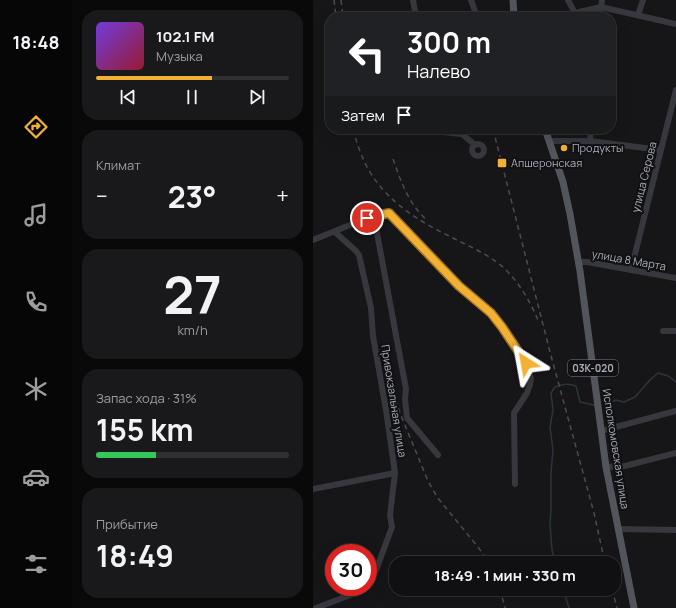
<!DOCTYPE html>
<html lang="ru">
<head>
<meta charset="utf-8">
<style>
	body { margin:0; font-family:Manrope,sans-serif; background:#19191b; color:#f1f3f6; height:100vh; display:flex; flex-direction:column; font-size:15px; white-space:nowrap }
	* { box-sizing:border-box; margin:0 }
	p { font-size:13px; color:#9c9d9f }
	.icon { flex:none; width:22px; height:22px; fill:none; stroke:currentColor; stroke-width:2; stroke-linecap:round; stroke-linejoin:round }
	.map { position:relative; flex:1; overflow:hidden }
	.panel { display:flex; flex-direction:column; gap:10px; padding:10px; background:#09090a; width:241px }
	.panel>* { flex:none }
	.top-card { position:absolute; left:12px; top:12px; width:291px; height:122px; border-radius:16px; box-shadow:0 4px 16px #0002,0 0 0 1px #303032; background:#202124; color:#fff; overflow:hidden }
	.speed { position:absolute; left:12px; top:544px; display:flex; gap:8px; font-size:20px; font-weight:700; text-align:center }
	.speed>* { display:grid; place-content:center; width:52px; height:52px; border-radius:50%; background:#101012; box-shadow:0 4px 16px #0002,0 0 0 1px #303032; line-height:1 }
	.speed .limit { border:6px solid #d22; background:#fff; color:#111 }
	.pin { position:absolute; display:grid; place-items:center; width:34px; height:34px; color:#fff; margin:-17px; border:2px solid #fff; border-radius:50%; box-shadow:0 1px 4px #0007 }
	.me { position:absolute; width:44px; margin:-22px; rotate:326deg; stroke-linejoin:round; filter:drop-shadow(0 0 3px #0008) }
	.turn { display:flex; align-items:center; gap:14px; height:84px; padding:0 16px; font-size:18px }
	.turn .icon { width:52px; height:52px; stroke-width:2.5 }
	.turn b { display:block; font-size:28px; line-height:34px }
	.then { display:flex; align-items:center; height:38px; padding:0 16px; background:#0003; gap:8px; font-size:15px }
	.big { font-size:30px; font-weight:700; line-height:1.1 }
	.panel .card { flex:1; display:flex; flex-direction:column; justify-content:center; gap:6px; min-width:0; padding:0 14px; border-radius:16px; background:#19191b }
	.panel .dial { align-items:center; gap:0 }
	.dial b { font-size:52px; line-height:1 }
	.song { display:flex; align-items:center; gap:12px }
	.cover { width:48px; height:48px; border-radius:6px; background:linear-gradient(135deg,hsl(260 70% 55%),hsl(350 70% 35%)) }
	.played { height:4px; border-radius:2px; background:linear-gradient(90deg,#f2b134 60%,#303032 60%) }
	.keys { display:flex; justify-content:space-around; direction:ltr }
	.heat { display:flex; justify-content:space-between; align-items:center; font-size:22px; direction:ltr }
	.charge { height:6px; border-radius:3px; background:linear-gradient(90deg,#34c759 31%,#303032 0) }
	.trip { position:absolute; left:76px; top:556px; width:232px; height:40px; border-radius:16px; background:#101012; box-shadow:0 4px 16px #0002,0 0 0 1px #303032; font-weight:700; line-height:40px; text-align:center }
	main { display:flex; flex:1; min-height:0 }
	.menu { display:flex; flex-direction:column; width:72px; justify-content:space-around; align-items:center; background:#060607; color:#9c9d9f }
	.menu .icon { width:28px; height:28px }
	.menu .current { color:#f2b134 }
	.menu b { font-size:18px; color:#f1f3f6 }
	.map>svg:first-child { display:block }
	.lines { fill:none; stroke-linecap:round; stroke-linejoin:round }
	.stream { stroke:#2c353c; stroke-width:1.5 }
	.minor { stroke:#37383d; stroke-width:6 }
	.major { stroke:#53555c; stroke-width:7 }
	.rail { stroke:#4a4c52; stroke-width:1.5; stroke-dasharray:5 4; stroke-linecap:butt }
	.route-casing { stroke:#9d7322; stroke-width:10 }
	.route { stroke:#f2b134; stroke-width:7 }
	.poi-dot { fill:#f2b134; stroke:#111113; stroke-width:1.5 }
	.labels { text-anchor:middle; stroke-width:4; stroke-linejoin:round; paint-order:stroke }
	.shield { fill:#111113; stroke:#7b7e86; stroke-width:1 }
	.shield-label { font-size:10px; font-weight:bold; fill:#a8adb8 }
	.poi-label { font-size:11px; fill:#a8adb8; stroke:#111113; text-anchor:start }
	.street-label { font-size:11px; fill:#a8adb8; stroke:#111113 }
</style>
</head>
<body>
<main>
<nav class="menu">
<b>18:48</b>
<svg class="icon current" aria-label="directions" viewBox="0 0 24 24"><path d="M12 3l9 9-9 9-9-9zM9 14v-3h6M13 9l2 2-2 2"/></svg>
<svg class="icon" aria-label="music" viewBox="0 0 24 24"><path d="M9 18V5l10-2v13"/><circle cx="6" cy="18" r="3"/><circle cx="16" cy="16" r="3"/></svg>
<svg class="icon" aria-label="phone" viewBox="0 0 24 24"><path d="M5 4h4l2 5-3 2q2 4 5 5l2-3 5 2v4C11 20 4 13 5 4z"/></svg>
<svg class="icon" aria-label="climate" viewBox="0 0 24 24"><path d="M12 3v18M4 7l16 10M4 17L20 7"/></svg>
<svg class="icon" aria-label="car" viewBox="0 0 24 24"><path d="M5 17H2v-5l4-1 3-4h7l3 4 3 1v5h-3M9 17h6M6 11h13"/><circle cx="7" cy="17" r="2"/><circle cx="17" cy="17" r="2"/></svg>
<svg class="icon" aria-label="filters" viewBox="0 0 24 24"><path d="M4 7h16M4 17h16"/><circle cx="9" cy="7" r="2"/><circle cx="15" cy="17" r="2"/></svg>
</nav>
<section class="panel">
<div class="card">
<div class="song"><i class="cover"></i><div><b>102.1 FM</b><p>Музыка</p></div></div>
<div class="played"></div>
<div class="keys"><svg class="icon" aria-label="previous" viewBox="0 0 24 24"><path d="M18 5L8 12l10 7zM5 5v14"/></svg><svg class="icon" aria-label="pause" viewBox="0 0 24 24"><path d="M8 5v14M16 5v14"/></svg><svg class="icon" aria-label="next" viewBox="0 0 24 24"><path d="M6 5l10 7-10 7zM19 5v14"/></svg></div>
</div>
<div class="card"><p>Климат</p>
<div class="heat"><a>−</a><b class="big">23°</b><a>+</a></div>
</div>
<div class="card dial"><b>27</b><p>km/h</p></div>
<div class="card"><p>Запас хода · 31%</p><b class="big">155 km</b><div class="charge"></div></div>
<div class="card"><p>Прибытие</p><b class="big">18:49</b></div>
</section>
<div class="map">
<svg width="363" height="608" viewBox="0 0 363 608">
	<rect width="100%" height="100%" fill="#161618"/>
	<g class="lines">
		<g class="stream">
			<path d="M 292,405 L 303,400 L 311,402 L 322,397 L 337,380 L 345,373 L 355,376 L 363,382"/>
			<path d="M 242,563 L 239,550 L 237,524 L 238,509 L 238,473 L 240,450 L 237,427 L 240,410 L 238,393 L 242,387 C 251,384 255,383 263,386 L 267,402 L 281,405"/>
			<path d="M 250,589 L 256,608"/>
		</g>
		<g class="minor">
			<path d="M 100,0 L 103,17"/>
			<path d="M 158,0 L 164,17"/>
			<path d="M 255,0 L 262,13"/>
			<path d="M 325,15 L 330,0"/>
			<path d="M 253,17 L 262,13 L 288,7 L 363,24"/>
			<path d="M 287,17 L 289,0"/>
			<path d="M 120,129 L 120,131 L 149,134 L 162,145"/>
			<path d="M 236,141 L 277,141 L 348,150"/>
			<path d="M 277,141 L 278,129"/>
			<circle cx="165" cy="150" r="6"/>
			<path d="M 61,217 L 93,389 L 92,399 L 94,418 L 125,455"/>
			<path d="M 22,232 L 43,251 L 46,255 L 58,308 L 60,336 L 73,410 L 82,473 L 77,515 L 79,527 L 62,573 L 55,580"/>
			<path d="M 0,240 L 54,218 L 76,213 L 146,286 L 178,313 L 189,327 L 213,363 L 218,378 L 217,384 L 214,393 L 201,413 L 202,484"/>
			<path d="M 265,262 L 274,262 L 363,278"/>
			<path d="M 318,270 L 363,90"/>
			<path d="M 350,331 L 363,331"/>
			<path d="M 288,431 L 363,411"/>
			<path d="M 293,467 L 312,466 L 363,453"/>
			<path d="M 0,489 L 82,473"/>
			<path d="M 305,529 L 363,530"/>
			<path d="M 3,608 L 40,594 L 48,587"/>
		</g>
		<g class="major">
			<path d="M 200,0 L 201,17"/>
			<path d="M 232,129 L 250,182 L 257,214 L 267,271 L 293,467 L 321,608"/>
		</g>
		<g class="rail">
			<path d="M 21,0 L 23,17"/>
			<path d="M 28,0 L 30,17"/>
			<path d="M 150,14 L 151,17"/>
			<path d="M 41,129 C 42,140 47,151 51,161 C 68,197 100,218 134,235 C 151,244 169,251 185,263 C 203,277 216,299 225,320"/>
			<path d="M 180,129 L 237,352 L 281,513 L 292,563"/>
			<path d="M 80,159 C 88,182 96,205 115,221"/>
			<path d="M 79,391 L 89,418 L 115,481 L 124,497 L 165,547 L 176,563"/>
			<path d="M 187,589 L 192,608"/>
			<path d="M 299,589 L 304,608"/>
		</g>
	</g>
	<g class="lines">
		<defs>
			<path id="route" d="M 54,218 L 76,213 L 146,286 L 178,313 L 189,327 L 213,363"/>
		</defs>
		<use href="#route" class="route-casing"/>
		<use href="#route" class="route"/>
	</g>
	<g class="poi-dot">
		<circle cx="251" cy="148" r="4"/>
		<rect x="184" y="158" width="10" height="10" rx="2"/>
	</g>
	<g class="labels">
		<rect class="shield" x="255" y="360" width="50" height="16" rx="3"/>
		<g class="shield-label">
			<text x="280" y="372">03К-020</text>
		</g>
		<g class="poi-label">
			<text x="259" y="152">Продукты</text>
			<text x="198" y="167">Апшеронская</text>
		</g>
		<g class="street-label">
			<text transform="translate(331 177) rotate(-76)" y="4">улица Серова</text>
			<text transform="translate(316 260) rotate(10)" y="4">улица 8 Марта</text>
			<text transform="translate(81 401) rotate(81)" y="4">Привокзальная улица</text>
			<text transform="translate(303 449) rotate(81)" y="4">Исполкомовская улица</text>
		</g>
	</g>
</svg>
<div class="speed"><div class="limit">30</div></div>
<div class="pin" style="left:54px;top:218px;background:#d93025"><svg class="icon" aria-label="arrive" viewBox="0 0 24 24"><path d="M6 21V4h12l-3 4 3 4H6"/></svg></div>
<svg class="me" style="left:213px;top:363px" viewBox="-20 -20 40 40"><path d="M0-17L14 15 0 8-14 15z" fill="#f2b134" stroke="#fff" stroke-width="4"/></svg>
<div class="trip">18:49 · 1 мин · 330 m</div>
<div class="top-card">
<div class="turn"><svg class="icon" aria-label="left" viewBox="0 0 24 24"><path d="M17 20v-9H6M10 6l-5 5 5 5"/></svg><div><b>300 m</b>Налево</div></div>
<div class="then">Затем<svg class="icon" aria-label="arrive" viewBox="0 0 24 24"><path d="M6 21V4h12l-3 4 3 4H6"/></svg></div>
</div>
</div>
</main>
</body>
</html>
